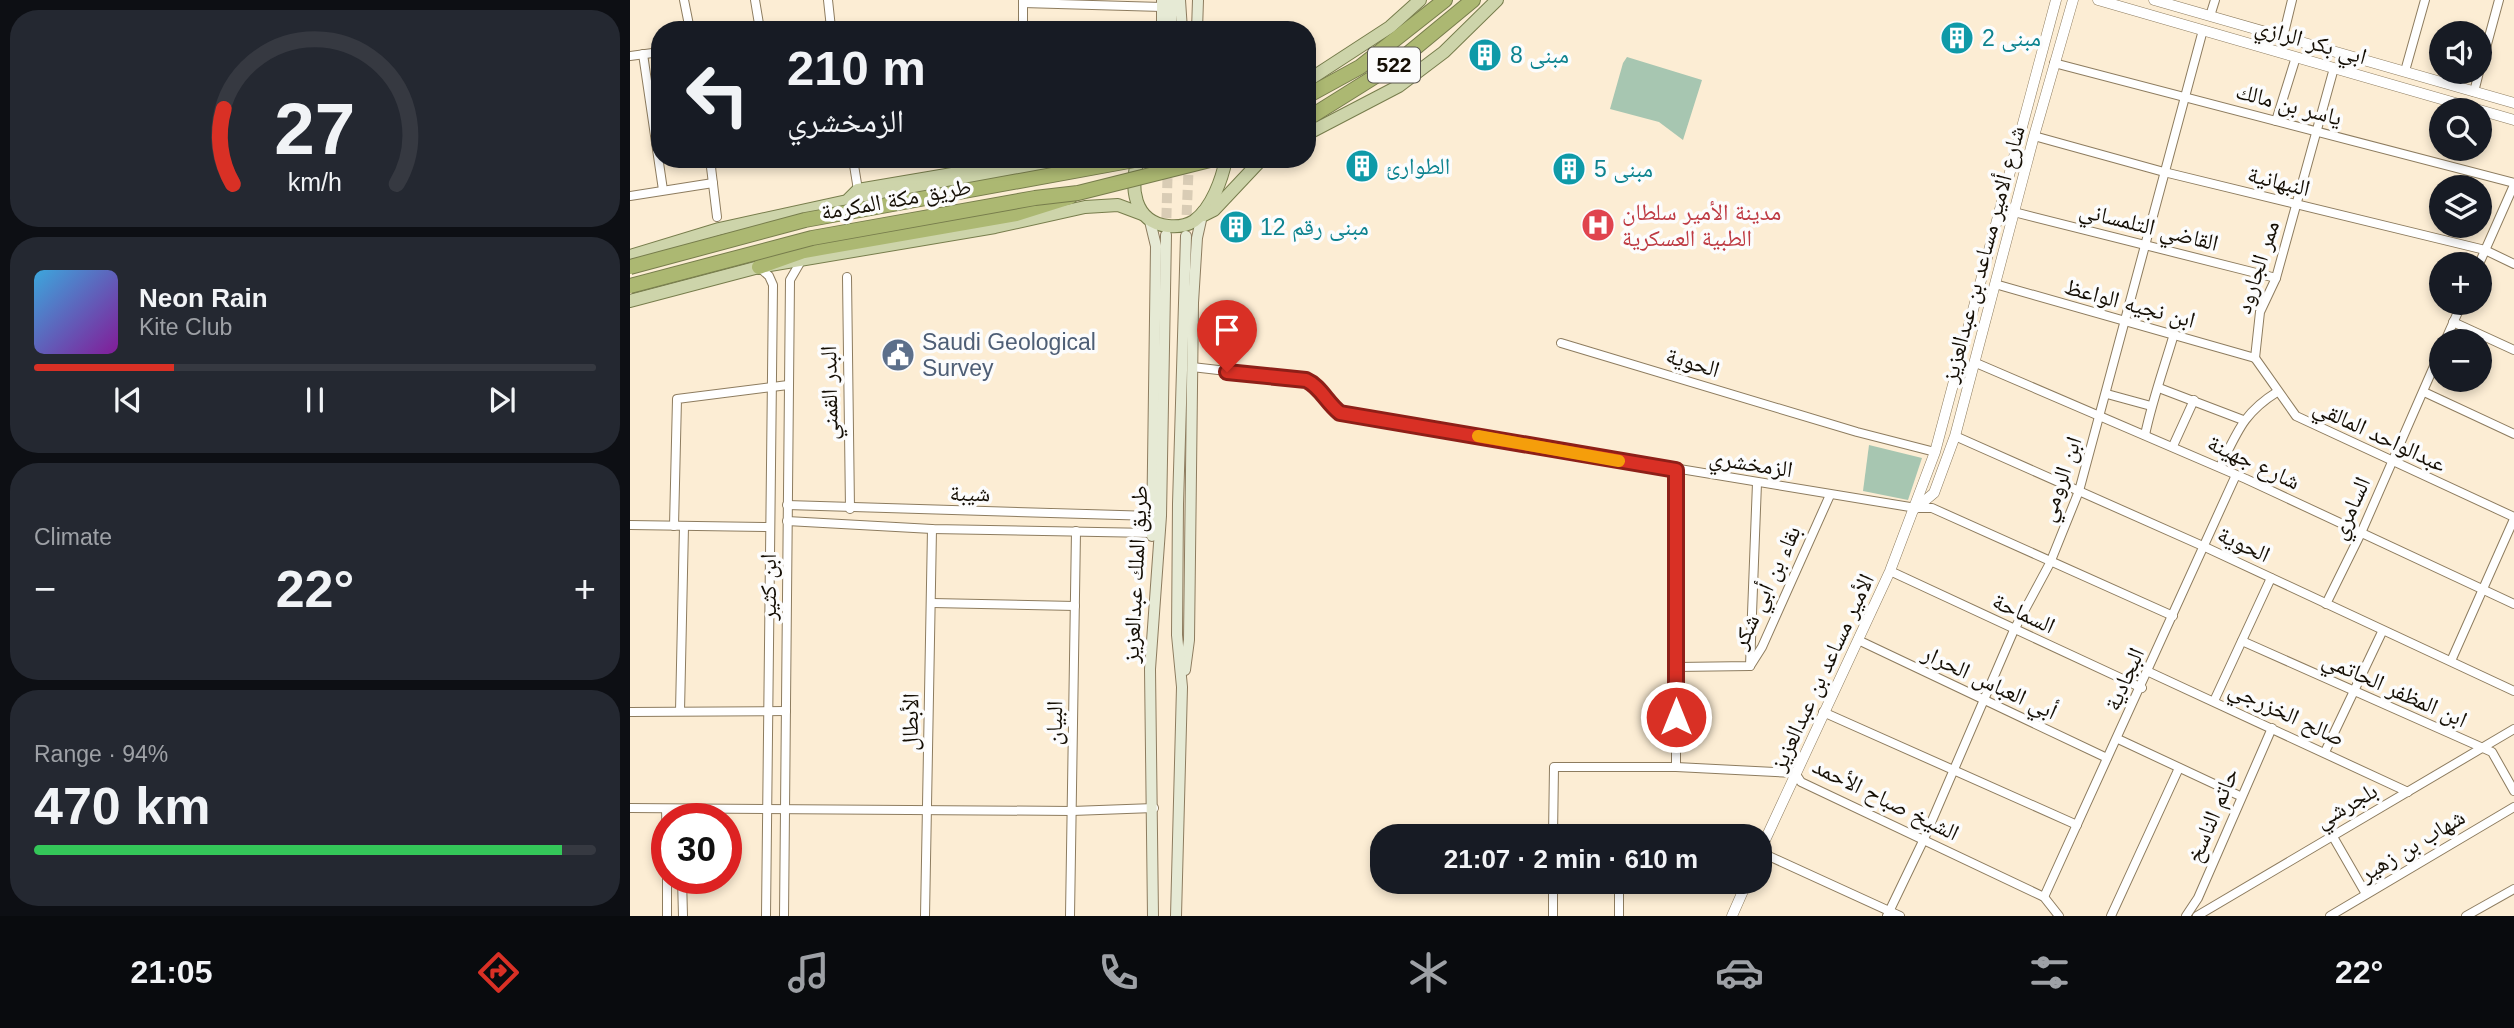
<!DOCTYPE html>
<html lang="en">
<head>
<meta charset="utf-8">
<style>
	body { margin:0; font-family:Helvetica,"Noto Naskh Arabic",sans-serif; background:#242831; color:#f1f3f6; height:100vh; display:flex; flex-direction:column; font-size:26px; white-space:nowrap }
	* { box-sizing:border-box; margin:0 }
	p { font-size:23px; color:#9ea1a6 }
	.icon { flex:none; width:38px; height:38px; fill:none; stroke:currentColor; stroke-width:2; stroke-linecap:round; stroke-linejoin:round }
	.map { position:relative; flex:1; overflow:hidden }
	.panel { display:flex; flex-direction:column; gap:10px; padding:10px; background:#0d0f14; width:630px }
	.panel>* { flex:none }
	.banner { position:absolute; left:21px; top:21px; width:665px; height:147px; border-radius:28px; box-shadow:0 4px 10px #0003; background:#171b24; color:#f1f3f6; overflow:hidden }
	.fabs { position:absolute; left:1799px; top:21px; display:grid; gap:14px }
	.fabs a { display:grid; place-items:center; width:63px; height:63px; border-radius:50%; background:#171b24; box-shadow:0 4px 10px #0003; font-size:35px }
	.speed { position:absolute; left:21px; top:803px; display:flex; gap:14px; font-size:35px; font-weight:700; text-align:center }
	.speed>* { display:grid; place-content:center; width:91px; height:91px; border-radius:50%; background:#171b24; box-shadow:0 4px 10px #0003; line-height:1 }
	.speed .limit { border:10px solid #d22; background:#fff; color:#111 }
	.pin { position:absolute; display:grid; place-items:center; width:60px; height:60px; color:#fff; margin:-72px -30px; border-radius:50% 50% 50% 0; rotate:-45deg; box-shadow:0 0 7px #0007 }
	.pin .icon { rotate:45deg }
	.me { position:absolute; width:77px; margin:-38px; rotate:0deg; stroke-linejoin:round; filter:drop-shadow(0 0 5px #0008) }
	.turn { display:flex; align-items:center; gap:24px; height:147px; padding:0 21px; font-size:32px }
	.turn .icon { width:91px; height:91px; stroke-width:2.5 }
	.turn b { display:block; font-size:49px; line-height:60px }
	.big { font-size:52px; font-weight:800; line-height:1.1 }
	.panel .card { flex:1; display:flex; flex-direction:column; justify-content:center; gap:10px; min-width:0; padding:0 24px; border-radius:28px; background:#242831 }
	.panel .dial { align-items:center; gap:0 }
	.dial svg { height:182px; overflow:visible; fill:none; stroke:#363941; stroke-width:7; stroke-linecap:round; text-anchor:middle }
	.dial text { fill:#f1f3f6; stroke:none }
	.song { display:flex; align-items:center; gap:21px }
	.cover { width:84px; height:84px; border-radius:10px; background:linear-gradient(135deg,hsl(200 70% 55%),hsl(290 70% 35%)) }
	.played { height:7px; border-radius:4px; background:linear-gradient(90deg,#d93025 25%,#363941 25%) }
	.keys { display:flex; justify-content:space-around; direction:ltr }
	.heat { display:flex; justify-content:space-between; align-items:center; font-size:38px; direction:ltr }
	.charge { height:10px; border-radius:5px; background:linear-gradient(90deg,#34c759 94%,#363941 0) }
	.trip { position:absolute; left:740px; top:824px; width:402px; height:70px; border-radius:28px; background:#171b24; box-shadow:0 4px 10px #0003; font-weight:800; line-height:70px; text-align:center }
	.menu { display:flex; height:112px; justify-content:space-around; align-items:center; background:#090b0e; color:#9ea1a6 }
	.menu .icon { width:49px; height:49px }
	.menu .on { color:#d93025 }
	.menu b { font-size:32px; color:#f1f3f6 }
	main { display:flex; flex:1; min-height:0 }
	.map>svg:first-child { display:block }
	.green { fill:#a7c6b1 }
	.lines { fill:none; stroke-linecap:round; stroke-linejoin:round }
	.secondary-tunnel { stroke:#d9ccb5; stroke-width:10; stroke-dasharray:10 5; stroke-linecap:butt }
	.minor-casing { stroke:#8d7c5f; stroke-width:10 }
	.tertiary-casing { stroke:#8d7c5f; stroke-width:11 }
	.secondary-casing { stroke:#8d7c5f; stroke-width:12 }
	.primary-casing { stroke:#777d4c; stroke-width:14 }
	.motorway-casing { stroke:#777d4c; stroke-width:16 }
	.minor { stroke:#fff; stroke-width:8 }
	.tertiary { stroke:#fff; stroke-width:10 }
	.secondary { stroke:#e6ead5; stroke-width:10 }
	.primary { stroke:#cdd4aa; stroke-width:12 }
	.motorway { stroke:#acb872; stroke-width:14 }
	.motorway-bridge-casing { stroke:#777d4c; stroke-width:16; stroke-linecap:butt }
	.motorway-bridge { stroke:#acb872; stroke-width:14 }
	.route-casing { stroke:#8d1f18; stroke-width:18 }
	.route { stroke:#d93025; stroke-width:12 }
	.slow { stroke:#f59e0b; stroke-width:12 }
	.labels { text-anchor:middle; stroke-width:7; stroke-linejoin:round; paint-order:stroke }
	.shield { fill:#fcfcfc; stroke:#5a564f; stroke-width:2 }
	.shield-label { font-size:21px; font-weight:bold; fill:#150f05 }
	.culture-label { font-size:23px; fill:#0d838f; stroke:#fcfcfc; text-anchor:start }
	.street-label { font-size:23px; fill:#150f05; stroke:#fcfcfc }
	.health-label { font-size:23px; fill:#be3a42; stroke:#fcfcfc; text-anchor:start }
	.service-label { font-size:23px; fill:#4e5e75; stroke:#fcfcfc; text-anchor:start }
</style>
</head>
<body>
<main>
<section class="panel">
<div class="card dial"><svg viewBox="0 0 100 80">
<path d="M14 69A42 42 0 1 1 86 69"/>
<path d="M14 69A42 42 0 0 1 10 36" stroke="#d93025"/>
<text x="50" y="56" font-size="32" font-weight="700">27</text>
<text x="50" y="72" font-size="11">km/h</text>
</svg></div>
<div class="card">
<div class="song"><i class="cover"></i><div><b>Neon Rain</b><p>Kite Club</p></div></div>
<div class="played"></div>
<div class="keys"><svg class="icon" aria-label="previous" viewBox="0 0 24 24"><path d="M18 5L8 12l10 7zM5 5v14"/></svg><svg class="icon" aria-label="pause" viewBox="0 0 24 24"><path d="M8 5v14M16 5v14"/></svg><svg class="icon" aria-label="next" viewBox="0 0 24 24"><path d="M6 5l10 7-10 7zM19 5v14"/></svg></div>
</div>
<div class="card"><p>Climate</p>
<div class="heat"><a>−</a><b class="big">22°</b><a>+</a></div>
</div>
<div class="card"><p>Range · 94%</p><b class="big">470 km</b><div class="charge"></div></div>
</section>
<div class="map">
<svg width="1884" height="916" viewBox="0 0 1884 916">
	<rect width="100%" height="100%" fill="#fcedd4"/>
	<g class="green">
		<path d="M 997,57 L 1072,80 L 1053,140 L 1029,122 L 980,109 L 993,63 Z"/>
		<path d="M 1239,445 L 1292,458 L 1278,500 L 1233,491 Z"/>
	</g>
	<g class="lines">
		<g class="secondary-tunnel">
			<path d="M 556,230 L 559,159"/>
			<path d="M 536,233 L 538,159"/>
		</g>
		<defs>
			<g id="minor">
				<path d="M 54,0 L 60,30"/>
				<path d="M 125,0 L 130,30"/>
				<path d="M 198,0 L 201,28"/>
				<path d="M 393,3 L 532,7"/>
				<path d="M 1580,16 L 1585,0"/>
				<path d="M 171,30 L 201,25"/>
				<path d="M 393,30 L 393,0"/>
				<path d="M 1653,37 L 1662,0"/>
				<path d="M 13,54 L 33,190"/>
				<path d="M 0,56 L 30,52"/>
				<path d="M 1424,63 L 1884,183"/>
				<path d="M 1850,70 L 1869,0"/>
				<path d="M 1775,71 L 1795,0"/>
				<path d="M 1844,92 L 1849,72"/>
				<path d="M 1646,121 L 1666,57"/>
				<path d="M 1404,136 L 1534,172 L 1855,250 L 1884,264"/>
				<path d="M 80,159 L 87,217"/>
				<path d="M 223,159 L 228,190"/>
				<path d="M 80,164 L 113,159"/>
				<path d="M 0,196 L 83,183"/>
				<path d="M 1384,212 L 1646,278"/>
				<path d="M 1849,264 L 1884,185"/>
				<path d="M 129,267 L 139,276 L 143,285 L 136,916"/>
				<path d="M 217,277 L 220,509"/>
				<path d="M 1365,284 L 1625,358"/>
				<path d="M 1823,322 L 1884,350"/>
				<path d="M 1815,341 L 1832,303"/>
				<path d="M 931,343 L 1227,432 L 1305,452"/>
				<path d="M 1625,358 L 1666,416 L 1884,517"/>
				<path d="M 1625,358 L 1630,312 L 1646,278 L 1704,68"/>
				<path d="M 1346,363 L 1616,479 L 1884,604"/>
				<path d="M 562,367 L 676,380 C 690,386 697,403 711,413 L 1286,508 L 1302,508 L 1543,616"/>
				<path d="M 1529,388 L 1613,420"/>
				<path d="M 1794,392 L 1884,434"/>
				<path d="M 1477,394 L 1521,406"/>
				<path d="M 1515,435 C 1522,401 1534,368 1544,334"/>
				<path d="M 1325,436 L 1575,547 L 1884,691"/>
				<path d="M 1543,446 L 1564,400"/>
				<path d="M 1590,467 C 1607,433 1613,413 1647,392"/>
				<path d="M 1046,470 L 1046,767"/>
				<path d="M 157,505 L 523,516"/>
				<path d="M 157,521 L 302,529 L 522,533"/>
				<path d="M 0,525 L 140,527"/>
				<path d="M 44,526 L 47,399 L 158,385"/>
				<path d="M 1260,571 L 1512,688"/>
				<path d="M 302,603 L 445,606"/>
				<path d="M 1696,604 L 1731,533 L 1811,350"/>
				<path d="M 1228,640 L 1477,758"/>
				<path d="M 1612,641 L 1862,752 L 1884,791"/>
				<path d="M 1821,661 L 1884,519"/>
				<path d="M 1120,666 L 1127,483"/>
				<path d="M 1047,667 L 1120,666 L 1132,647 L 1200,495"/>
				<path d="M 1519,672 L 1778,792"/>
				<path d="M 1584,701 L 1641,578"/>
				<path d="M 50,711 L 54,526"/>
				<path d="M 0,712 L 156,711"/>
				<path d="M 1193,712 L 1447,825"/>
				<path d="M 1488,739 L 1610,796"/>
				<path d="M 1695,752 L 1752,632"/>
				<path d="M 0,808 L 442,811 L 524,808"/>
				<path d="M 36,809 L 37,846"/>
				<path d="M 1702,835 L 1736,894"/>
				<path d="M 923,836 L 924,767 L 1046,767 L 1165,773 L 1171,782 L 1414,897 L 1429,916"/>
				<path d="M 1130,852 L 1270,916"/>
				<path d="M 37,878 L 37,916"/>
				<path d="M 52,878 L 53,916"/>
				<path d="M 989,882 L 989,916"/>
				<path d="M 1414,897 L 1606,475"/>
				<path d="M 154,916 L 160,280 L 171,261"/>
				<path d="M 295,916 L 302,529"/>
				<path d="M 440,916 L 446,531"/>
				<path d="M 923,916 L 923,882"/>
				<path d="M 1257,916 L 1294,839 L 1384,630 L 1420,563 L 1449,491 L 1573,30"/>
				<path d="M 1481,916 L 1549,768"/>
				<path d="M 1556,916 L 1568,898 L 1642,728"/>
				<path d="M 1567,916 L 1884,729"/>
				<path d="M 1700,916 L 1884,807"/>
				<path d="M 1836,916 L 1884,889"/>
			</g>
			<g id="tertiary">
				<path d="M 1468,0 L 1884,120"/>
				<path d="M 1524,0 L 1884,103"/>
				<path d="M 1286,508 L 1304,493 L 1325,436 L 1404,136 L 1443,0"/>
				<path d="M 1130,851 L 1260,571 L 1305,452 L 1426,0"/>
				<path d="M 1102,916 L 1117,882"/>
			</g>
			<g id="secondary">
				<path d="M 550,0 L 552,30"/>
				<path d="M 532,30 L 532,0"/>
				<path d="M 541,30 L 541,0"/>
				<path d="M 567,30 L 568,0"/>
				<path d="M 520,221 L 526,246 L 522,536"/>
				<path d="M 555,670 L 559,640 L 563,303 L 567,238 L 573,211"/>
				<path d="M 523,916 L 520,669 L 531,516 L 536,235"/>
				<path d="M 546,916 L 552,687 L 547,635 L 548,504 L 556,236"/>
			</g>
			<g id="primary">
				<path d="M 677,81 L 760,27 L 790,0"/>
				<path d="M 677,134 L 769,86 L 814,52 L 867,0"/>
				<path d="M 508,159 C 500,187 503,222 538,226 C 547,227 556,226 564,221 C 582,208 592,179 596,159"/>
				<path d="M 219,199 L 228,190 L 387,163 L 434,159"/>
				<path d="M 574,215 L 584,210 L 632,159"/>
				<path d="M 0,256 L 89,229 L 217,201 L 358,177 L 414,171"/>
				<path d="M 0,301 L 129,267 L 365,227 L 455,207 L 488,205 L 512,214"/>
			</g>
			<g id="motorway">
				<path d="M 677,96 L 730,67 L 815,0"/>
				<path d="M 677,119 L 768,62 L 843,0"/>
				<path d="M 129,267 L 174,251 L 386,214 L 440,197"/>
			</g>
		</defs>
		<use href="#minor" class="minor-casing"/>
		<use href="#tertiary" class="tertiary-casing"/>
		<use href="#secondary" class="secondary-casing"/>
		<use href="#primary" class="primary-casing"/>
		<use href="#motorway" class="motorway-casing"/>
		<use href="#minor" class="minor"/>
		<use href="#tertiary" class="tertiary"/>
		<use href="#secondary" class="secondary"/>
		<use href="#primary" class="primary"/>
		<use href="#motorway" class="motorway"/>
		<defs>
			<g id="motorway-bridge">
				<path d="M 0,267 L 175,220 L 510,159"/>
				<path d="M 0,286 L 182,238 L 405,198 L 448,193 L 584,159"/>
			</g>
		</defs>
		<use href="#motorway-bridge" class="motorway-bridge-casing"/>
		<use href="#motorway-bridge" class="motorway-bridge"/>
	</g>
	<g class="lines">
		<defs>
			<path id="route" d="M 597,372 L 676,380 C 690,386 697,403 710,413 L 1046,470 L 1046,717"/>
		</defs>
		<use href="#route" class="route-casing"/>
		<use href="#route" class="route"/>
		<path class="slow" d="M 848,436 L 989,461"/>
	</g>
	<defs>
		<symbol id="building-disc" viewBox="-11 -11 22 22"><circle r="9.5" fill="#0f9aa8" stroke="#fcfcfc"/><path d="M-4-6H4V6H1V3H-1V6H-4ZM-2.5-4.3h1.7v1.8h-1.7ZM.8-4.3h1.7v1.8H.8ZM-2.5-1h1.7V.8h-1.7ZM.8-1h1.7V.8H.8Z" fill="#fff"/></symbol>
		<symbol id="hospital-disc" viewBox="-11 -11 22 22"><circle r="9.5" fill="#e0444e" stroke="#fcfcfc"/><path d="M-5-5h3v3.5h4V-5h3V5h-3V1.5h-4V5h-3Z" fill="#fff"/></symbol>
		<symbol id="civic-disc" viewBox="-11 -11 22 22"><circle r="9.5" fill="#5c6f8a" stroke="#fcfcfc"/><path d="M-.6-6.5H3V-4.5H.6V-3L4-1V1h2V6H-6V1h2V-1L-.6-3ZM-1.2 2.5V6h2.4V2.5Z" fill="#fff"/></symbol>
	</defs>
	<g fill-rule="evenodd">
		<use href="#building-disc" x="1308" y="19" width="38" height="38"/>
		<use href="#building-disc" x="836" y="36" width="38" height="38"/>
		<use href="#building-disc" x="713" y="147" width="38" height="38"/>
		<use href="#building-disc" x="920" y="150" width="38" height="38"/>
		<use href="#hospital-disc" x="949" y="206" width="38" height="38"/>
		<use href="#building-disc" x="587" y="208" width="38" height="38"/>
		<use href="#civic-disc" x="249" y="336" width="38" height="38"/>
	</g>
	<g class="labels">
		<rect class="shield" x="738" y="47.5" width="52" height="35" rx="5"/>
		<g class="shield-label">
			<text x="764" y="72">522</text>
		</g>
		<g class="culture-label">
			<text x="1352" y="46">مبنى 2</text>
			<text x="880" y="63">مبنى 8</text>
			<text x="756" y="174">الطوارئ</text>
			<text x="964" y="177">مبنى 5</text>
			<text x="630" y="235">مبنى رقم 12</text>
		</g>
		<g class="street-label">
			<text transform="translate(1681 41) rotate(16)" y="8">ابي بكر الرازي</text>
			<text transform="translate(1659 104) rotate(15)" y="8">ياسر بن مالك</text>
			<text transform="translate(1649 181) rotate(14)" y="8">النبهانية</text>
			<text transform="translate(266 199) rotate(-10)" y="8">طريق مكة المكرمة</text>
			<text transform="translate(1519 226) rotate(14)" y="8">القاضي التلمساني</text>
			<text transform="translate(1353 254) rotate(-75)" y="8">شارع ألامير مساعد بن عبدالعزيز</text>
			<text transform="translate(1627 267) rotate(-72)" y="8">ممر الجارود</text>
			<text transform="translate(1500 303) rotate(15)" y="8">ابن نجيه الواعظ</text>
			<text transform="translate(1063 362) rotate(17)" y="8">الحوية</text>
			<text transform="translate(199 393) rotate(-91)" y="8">البدر القمني</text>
			<text transform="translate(1750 435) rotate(25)" y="8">عبدالواحد المالقي</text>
			<text transform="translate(1624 462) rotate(25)" y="8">شارع جهينة</text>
			<text transform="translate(1121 463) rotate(9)" y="8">الزمخشري</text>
			<text transform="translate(1430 479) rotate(-71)" y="8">ابن الرومي</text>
			<text transform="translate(340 493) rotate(1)" y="8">شيبة</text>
			<text transform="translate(1720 508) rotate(-66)" y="8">السامري</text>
			<text transform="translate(1614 544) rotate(25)" y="8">الحوية</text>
			<text transform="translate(505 574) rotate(-87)" y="8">طريق الملك عبدالعزيز</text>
			<text transform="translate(138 587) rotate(-90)" y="8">ابن كثير</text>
			<text transform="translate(1136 587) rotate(-65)" y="8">بقاء بن أبي شكر</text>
			<text transform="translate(1394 613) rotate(25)" y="8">السماحة</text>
			<text transform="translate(1192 672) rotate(-65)" y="8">الأمير مساعد بن عبدالعزيز</text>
			<text transform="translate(1494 679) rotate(-66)" y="8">البجادية</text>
			<text transform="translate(1360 682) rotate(25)" y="8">أبي العباس الحرار</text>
			<text transform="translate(1765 689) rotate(24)" y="8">ابن المظفر الحاتمي</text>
			<text transform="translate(1657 713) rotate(25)" y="8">صالح الخزرجي</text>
			<text transform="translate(280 722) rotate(-89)" y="8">الأبطال</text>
			<text transform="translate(424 723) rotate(-89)" y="8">البيان</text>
			<text transform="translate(1256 799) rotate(26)" y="8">الشيخ صباح الأحمد</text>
			<text transform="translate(1716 805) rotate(-30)" y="8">بلجرشي</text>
			<text transform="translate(1582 815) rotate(-67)" y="8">حاتم الناسخ</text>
			<text transform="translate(1782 845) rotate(-31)" y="8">شهاب بن زهير</text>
		</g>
		<g class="health-label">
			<text x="992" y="220">مدينة الأمير سلطان<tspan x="992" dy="26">الطبية العسكرية</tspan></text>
		</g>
		<g class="service-label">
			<text x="292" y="350">Saudi Geological<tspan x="292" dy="26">Survey</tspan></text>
		</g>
	</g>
</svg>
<div class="fabs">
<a><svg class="icon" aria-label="sound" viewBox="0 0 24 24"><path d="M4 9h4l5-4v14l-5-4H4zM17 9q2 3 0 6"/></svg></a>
<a><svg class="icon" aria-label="search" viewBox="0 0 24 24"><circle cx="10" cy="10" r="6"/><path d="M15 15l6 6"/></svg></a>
<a><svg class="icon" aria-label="layers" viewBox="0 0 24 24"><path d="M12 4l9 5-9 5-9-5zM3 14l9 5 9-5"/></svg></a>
<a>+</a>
<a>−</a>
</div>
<div class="speed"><div class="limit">30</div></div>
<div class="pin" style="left:597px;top:372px;background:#d93025"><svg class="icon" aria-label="arrive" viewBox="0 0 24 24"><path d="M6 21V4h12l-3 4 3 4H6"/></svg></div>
<svg class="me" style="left:1046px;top:717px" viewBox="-20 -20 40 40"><circle r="17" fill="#d93025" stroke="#fff" stroke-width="3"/><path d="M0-11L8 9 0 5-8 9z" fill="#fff"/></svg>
<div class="trip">21:07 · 2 min · 610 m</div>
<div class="banner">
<div class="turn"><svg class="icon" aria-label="left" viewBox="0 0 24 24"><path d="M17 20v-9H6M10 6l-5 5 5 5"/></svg><div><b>210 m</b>الزمخشري</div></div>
</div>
</div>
</main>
<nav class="menu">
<b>21:05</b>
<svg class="icon on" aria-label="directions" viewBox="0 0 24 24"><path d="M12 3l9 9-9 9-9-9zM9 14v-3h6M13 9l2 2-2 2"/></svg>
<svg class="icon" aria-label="music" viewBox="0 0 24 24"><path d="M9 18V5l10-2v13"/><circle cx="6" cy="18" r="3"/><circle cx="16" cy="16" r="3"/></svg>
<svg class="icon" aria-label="phone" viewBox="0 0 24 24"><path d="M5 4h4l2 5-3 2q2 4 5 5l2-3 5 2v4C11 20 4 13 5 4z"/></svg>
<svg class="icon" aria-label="climate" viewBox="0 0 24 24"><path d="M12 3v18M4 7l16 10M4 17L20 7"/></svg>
<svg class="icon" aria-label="car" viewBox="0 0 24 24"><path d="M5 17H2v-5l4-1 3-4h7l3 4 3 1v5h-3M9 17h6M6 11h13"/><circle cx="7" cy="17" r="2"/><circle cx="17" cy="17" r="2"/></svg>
<svg class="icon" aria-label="filters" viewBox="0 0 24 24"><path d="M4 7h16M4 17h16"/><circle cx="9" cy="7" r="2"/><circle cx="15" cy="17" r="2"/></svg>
<b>22°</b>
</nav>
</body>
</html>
